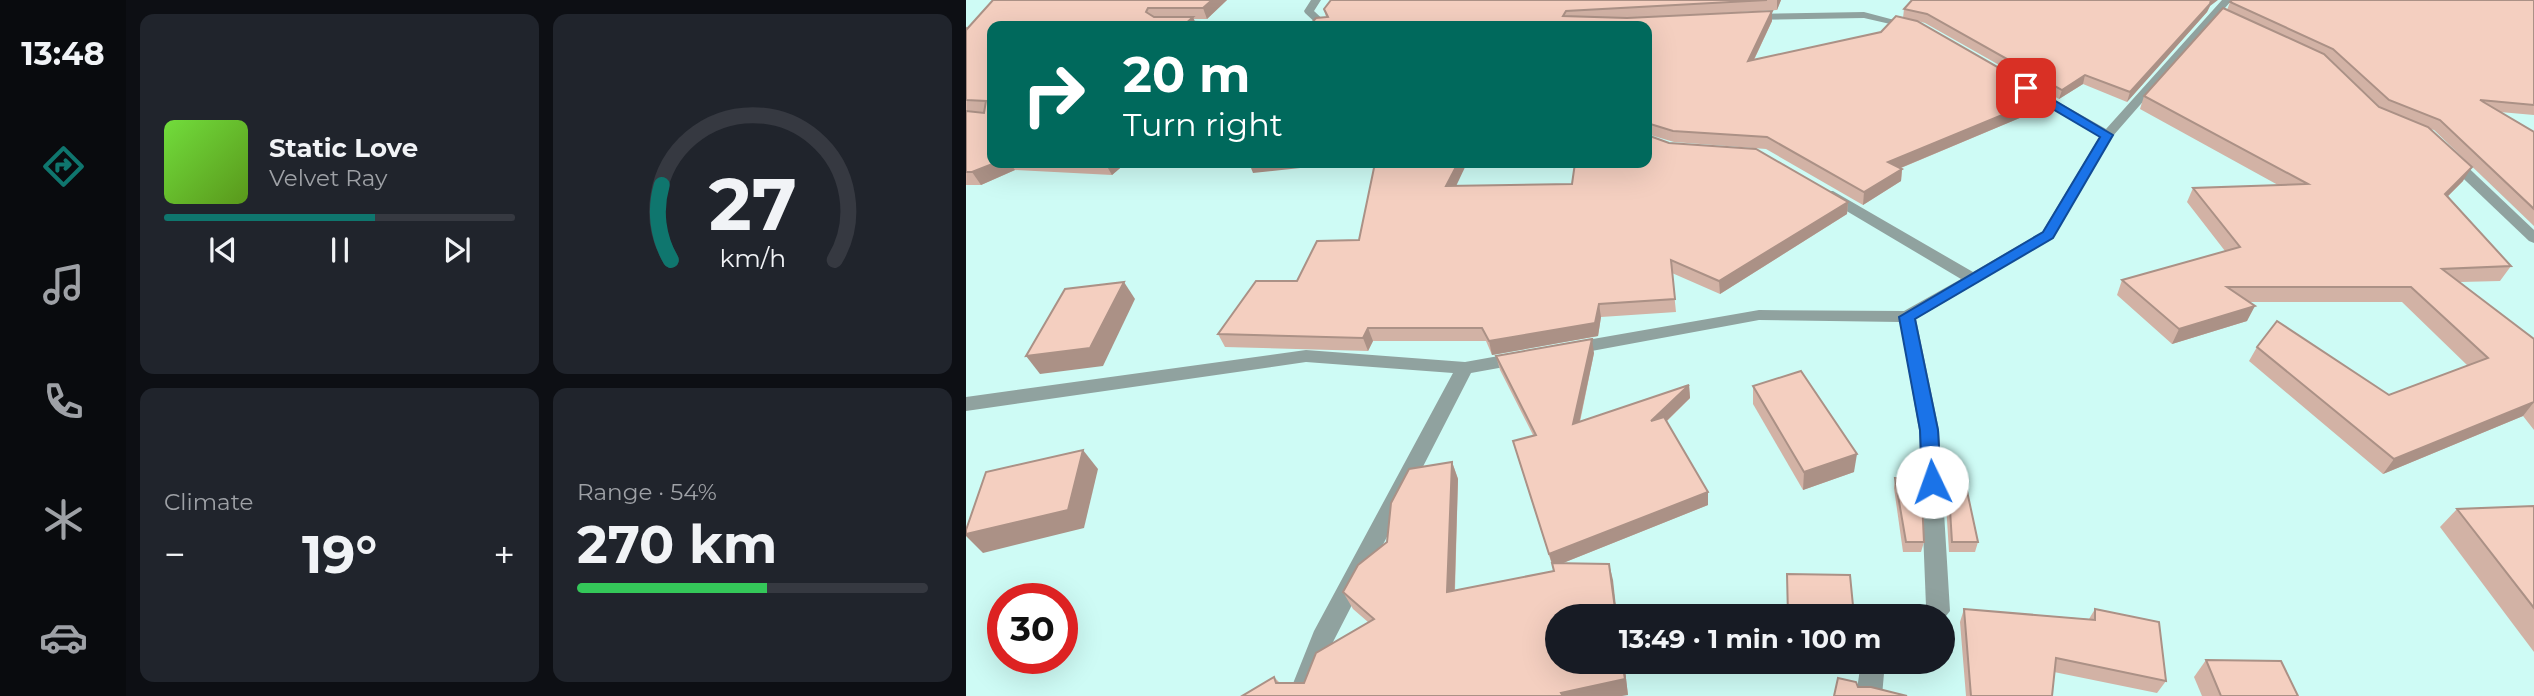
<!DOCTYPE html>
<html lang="en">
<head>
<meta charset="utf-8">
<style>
	body { margin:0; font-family:Montserrat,sans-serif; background:#20242c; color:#f1f3f6; height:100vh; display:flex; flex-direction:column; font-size:26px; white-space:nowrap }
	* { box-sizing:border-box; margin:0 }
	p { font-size:23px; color:#9ea1a6 }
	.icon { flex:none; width:38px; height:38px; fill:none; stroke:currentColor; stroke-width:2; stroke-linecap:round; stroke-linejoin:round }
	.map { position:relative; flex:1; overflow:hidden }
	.side { display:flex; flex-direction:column; gap:14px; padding:14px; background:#0d0f14; width:840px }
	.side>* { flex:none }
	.hud { position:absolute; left:21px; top:21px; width:665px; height:147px; border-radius:14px; box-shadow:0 7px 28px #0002; background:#00695c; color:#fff; overflow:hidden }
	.speed { position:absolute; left:21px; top:583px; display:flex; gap:14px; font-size:35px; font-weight:700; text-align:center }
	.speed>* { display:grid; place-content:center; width:91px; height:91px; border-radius:50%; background:#171b24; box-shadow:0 7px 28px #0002; line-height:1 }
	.speed .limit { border:10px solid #d22; background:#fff; color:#111 }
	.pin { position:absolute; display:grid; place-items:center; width:60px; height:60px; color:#fff; margin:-30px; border-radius:14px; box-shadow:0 4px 10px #0006 }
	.me { position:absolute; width:77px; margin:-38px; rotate:357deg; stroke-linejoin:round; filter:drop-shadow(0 0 5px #0008) }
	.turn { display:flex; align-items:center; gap:24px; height:147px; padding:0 21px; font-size:32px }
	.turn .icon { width:91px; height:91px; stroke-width:2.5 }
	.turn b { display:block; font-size:49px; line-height:60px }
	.big { font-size:52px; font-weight:700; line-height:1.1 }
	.side .card { flex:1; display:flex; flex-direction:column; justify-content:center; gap:10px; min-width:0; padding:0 24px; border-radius:14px; background:#20242c }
	.side .dial { align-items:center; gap:0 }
	.dial svg { height:182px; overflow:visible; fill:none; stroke:#363941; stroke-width:7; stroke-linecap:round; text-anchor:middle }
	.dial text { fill:#f1f3f6; stroke:none }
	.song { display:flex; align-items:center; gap:21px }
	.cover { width:84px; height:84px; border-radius:10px; background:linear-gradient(135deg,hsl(100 70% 55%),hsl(90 70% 35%)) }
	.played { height:7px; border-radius:4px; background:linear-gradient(90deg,#0f766e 60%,#363941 60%) }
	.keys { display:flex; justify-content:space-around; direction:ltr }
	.heat { display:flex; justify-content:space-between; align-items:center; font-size:38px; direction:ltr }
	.charge { height:10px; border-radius:5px; background:linear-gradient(90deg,#34c759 54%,#363941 0) }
	.side .tiles { flex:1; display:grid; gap:14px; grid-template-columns:repeat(2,1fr) }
	.trip { position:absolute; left:579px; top:604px; width:410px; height:70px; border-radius:35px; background:#171b24; box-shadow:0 7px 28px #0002; font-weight:700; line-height:70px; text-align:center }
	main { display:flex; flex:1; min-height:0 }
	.tab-bar { display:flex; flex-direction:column; width:126px; justify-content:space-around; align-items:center; background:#090b0e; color:#9ea1a6 }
	.tab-bar .icon { width:49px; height:49px }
	.tab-bar .current { color:#0f766e }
	.tab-bar b { font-size:32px; color:#f1f3f6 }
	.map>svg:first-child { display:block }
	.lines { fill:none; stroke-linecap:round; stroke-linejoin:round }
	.minor { fill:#90a29f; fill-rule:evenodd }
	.wall { fill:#d2b2a5; fill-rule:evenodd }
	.shaded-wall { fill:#ab9186 }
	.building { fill:#f4cfc0; stroke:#ab9186; stroke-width:2 }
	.route { fill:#1a73e8; stroke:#114b97; stroke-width:2 }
</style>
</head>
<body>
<main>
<nav class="tab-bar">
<b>13:48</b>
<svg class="icon current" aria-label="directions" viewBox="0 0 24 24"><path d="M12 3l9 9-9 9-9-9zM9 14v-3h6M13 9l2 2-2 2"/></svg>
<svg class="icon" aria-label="music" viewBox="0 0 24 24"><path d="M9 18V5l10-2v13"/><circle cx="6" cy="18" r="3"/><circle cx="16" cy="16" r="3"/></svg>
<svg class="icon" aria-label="phone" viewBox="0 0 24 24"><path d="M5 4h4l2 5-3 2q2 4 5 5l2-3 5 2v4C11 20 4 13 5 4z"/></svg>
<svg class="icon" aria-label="climate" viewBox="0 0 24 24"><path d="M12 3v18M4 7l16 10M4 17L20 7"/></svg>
<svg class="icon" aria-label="car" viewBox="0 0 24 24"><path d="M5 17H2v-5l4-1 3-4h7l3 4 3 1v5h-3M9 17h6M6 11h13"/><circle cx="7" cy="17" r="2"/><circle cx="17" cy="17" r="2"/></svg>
</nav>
<section class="side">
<div class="tiles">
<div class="card">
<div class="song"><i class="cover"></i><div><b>Static Love</b><p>Velvet Ray</p></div></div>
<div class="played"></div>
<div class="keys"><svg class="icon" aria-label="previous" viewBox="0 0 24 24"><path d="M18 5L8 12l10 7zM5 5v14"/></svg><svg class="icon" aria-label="pause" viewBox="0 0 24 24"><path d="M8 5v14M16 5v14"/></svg><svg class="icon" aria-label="next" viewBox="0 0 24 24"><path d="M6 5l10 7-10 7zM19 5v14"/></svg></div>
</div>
<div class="card dial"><svg viewBox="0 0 100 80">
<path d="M14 69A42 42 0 1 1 86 69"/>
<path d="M14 69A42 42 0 0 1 10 36" stroke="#0f766e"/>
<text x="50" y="56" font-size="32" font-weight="700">27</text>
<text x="50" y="72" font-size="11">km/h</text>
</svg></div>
<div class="card"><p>Climate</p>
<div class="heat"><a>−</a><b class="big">19°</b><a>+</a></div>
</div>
<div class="card"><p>Range · 54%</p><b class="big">270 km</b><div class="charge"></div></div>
</div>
</section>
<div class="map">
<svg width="1568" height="696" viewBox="0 0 1568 696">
	<rect width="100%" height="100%" fill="#cefbf5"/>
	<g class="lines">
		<g class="minor">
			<path d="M 345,0 L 355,0 L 348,11 L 364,26 L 353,26 L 339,13 L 338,11 Z"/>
			<path d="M 1256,0 L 1266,0 L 1146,137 L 1087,238 L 950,319 L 973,430 L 984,611 L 976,621 L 976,616 L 953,616 L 960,606 L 953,430 L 934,322 L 793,320 L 604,355 L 595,349 L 604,343 L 793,310 L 938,311 L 995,279 L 857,197 L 857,191 L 867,191 L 1007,272 L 1076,232 L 1134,136 L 1058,93 L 1058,87 L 1066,87 L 1140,129 Z"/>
			<path d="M 898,12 L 951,26 L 946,29 L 898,18 L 783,20 L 778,17 L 783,14 Z"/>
			<path d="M 204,20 L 299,23 L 304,26 L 208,25 L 203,22 Z"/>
			<path d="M 1485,155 L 1490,156 L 1568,230 L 1568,243 L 1563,241 L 1480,162 L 1480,156 Z"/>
			<path d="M 340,350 L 499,362 L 555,352 L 564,358 L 555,364 L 505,373 L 367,642 L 348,696 L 322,696 L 348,631 L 487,373 L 340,362 L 0,411 L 0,397 Z"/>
			<path d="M 895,662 L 919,662 L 916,696 L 890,696 Z"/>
		</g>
	</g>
	<g class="wall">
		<path d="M 27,0 L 261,0 L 241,19 L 227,19 L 231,26 L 26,26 L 26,163 L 160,163 L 146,175 L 49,170 L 15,185 L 0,185 L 0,28 L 1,29 Z"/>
		<path d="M 365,0 L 815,0 L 811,10 L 668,18 L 806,11 L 806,21 L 788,60 L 915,32 L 937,18 L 938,9 L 1244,6 L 1241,12 L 1161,102 L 1117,84 L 1093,99 L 959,23 L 952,21 L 1082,96 L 1080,107 L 935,168 L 936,169 L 935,181 L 897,205 L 800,149 L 708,142 L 681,134 L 681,26 L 360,17 L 358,9 Z"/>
		<path d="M 1568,0 L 1568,115 L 1534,112 L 1568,132 L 1568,226 L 1468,130 L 1464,129 L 1497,181 L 1482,196 L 1545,266 L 1534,281 L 1494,282 L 1568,339 L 1568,430 L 1557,416 L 1417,474 L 1283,361 L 1291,347 L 1423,395 L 1502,366 L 1436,302 L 1282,302 L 1281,321 L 1206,344 L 1151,295 L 1156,280 L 1259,251 L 1221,202 L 1227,188 L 1312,185 L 1174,109 L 1178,96 L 1261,10 L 1264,2 ZM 1361,57 L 1363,58 L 1415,108 L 1413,107 Z"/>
		<path d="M 703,143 L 882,202 L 881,214 L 754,294 L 706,273 L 710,312 L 635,317 L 632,336 L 526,355 L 520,341 L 407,341 L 402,351 L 259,347 L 252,334 L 393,240 L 490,186 L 606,184 Z"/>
		<path d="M 628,353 L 614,422 L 723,385 L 724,398 L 701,421 L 742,505 L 597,563 L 643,564 L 651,616 L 592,616 L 592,662 L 658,662 L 662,695 L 276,696 L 308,677 L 314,683 L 338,683 L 402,622 L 387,609 L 377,592 L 421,542 L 486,462 L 492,479 L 489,591 L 588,571 L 551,455 L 567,435 L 534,370 L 530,356 Z"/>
		<path d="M 787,386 L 888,472 L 837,490 L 787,404 Z"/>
		<path d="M 982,477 L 1012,542 L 1009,552 L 983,552 L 979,488 Z"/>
		<path d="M 929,478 L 958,542 L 955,552 L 937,552 L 928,488 Z"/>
		<path d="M 1568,506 L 1568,652 L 1474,527 L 1491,509 Z"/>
		<path d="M 998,609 L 1123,619 L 1129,609 L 1200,681 L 1191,693 L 1088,672 L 1086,696 L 1000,696 L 994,622 Z"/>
		<path d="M 1240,660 L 1332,696 L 1236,696 L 1228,677 Z"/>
	</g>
	<g class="shaded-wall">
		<path d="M 246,0 L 261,0 L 241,19 L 237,8 Z"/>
		<path d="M 811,0 L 815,0 L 811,10 Z"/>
		<path d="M 1245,0 L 1252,0 L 1244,6 L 1241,12 L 1161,102 L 1164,92 Z"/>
		<path d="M 806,11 L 806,21 L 782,72 L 782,61 Z"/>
		<path d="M 227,17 L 231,26 L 217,26 Z"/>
		<path d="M 1119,75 L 1117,84 L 1093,99 L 1096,90 Z"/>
		<path d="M 1082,96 L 1080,107 L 920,174 L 922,162 Z"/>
		<path d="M 29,163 L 44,163 L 49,170 L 15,185 L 6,172 Z"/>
		<path d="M 139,163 L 160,163 L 146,175 Z"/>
		<path d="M 283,163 L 381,163 L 287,173 Z"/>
		<path d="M 492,163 L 501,163 L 484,199 L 480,186 Z"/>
		<path d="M 1506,167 L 1497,181 L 1470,208 L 1479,194 Z"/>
		<path d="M 936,169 L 935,181 L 897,205 L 898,192 Z"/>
		<path d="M 882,202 L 881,214 L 754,294 L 753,281 Z"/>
		<path d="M 158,282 L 169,299 L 137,366 L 74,374 L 60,356 Z"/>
		<path d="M 633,304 L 635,317 L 632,336 L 526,355 L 523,341 Z"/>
		<path d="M 1289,306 L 1281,321 L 1206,344 L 1213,329 Z"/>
		<path d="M 402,328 L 407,341 L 402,351 L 397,338 Z"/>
		<path d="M 626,339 L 628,353 L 610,438 L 607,424 Z"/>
		<path d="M 723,385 L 724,398 L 686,435 L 685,421 Z"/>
		<path d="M 1568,402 L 1557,416 L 1417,474 L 1428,459 Z"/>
		<path d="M 117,450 L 132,469 L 118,528 L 17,553 L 0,536 L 0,534 Z"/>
		<path d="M 891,454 L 888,472 L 837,490 L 838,472 Z"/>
		<path d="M 486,462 L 492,479 L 488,609 L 481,592 Z"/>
		<path d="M 742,492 L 742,505 L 587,567 L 583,554 Z"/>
		<path d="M 643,564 L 647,580 L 651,616 L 650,616 Z"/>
		<path d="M 656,662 L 658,662 L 662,695 L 656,696 L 596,696 L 595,693 Z"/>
	</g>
	<g class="building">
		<path d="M 27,0 L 246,0 L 237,8 L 182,8 L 180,12 L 188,17 L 227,17 L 217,26 L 26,26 L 26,163 L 29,163 L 6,172 L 0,172 L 0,111 L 18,113 L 20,101 L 0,100 L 0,28 L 1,29 Z"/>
		<path d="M 365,0 L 801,0 L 600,11 L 597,16 L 661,18 L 806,11 L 782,61 L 915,32 L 930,16 L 951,21 L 1082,96 L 922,162 L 936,169 L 898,192 L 801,137 L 707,131 L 681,123 L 681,26 L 343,26 L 350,18 L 362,17 L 358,9 Z"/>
		<path d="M 946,0 L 1245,0 L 1244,4 L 1164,92 L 1119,75 L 1096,90 L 961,14 L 938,9 Z"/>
		<path d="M 1266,0 L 1568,0 L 1568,105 L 1514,100 L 1568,132 L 1568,209 L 1474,120 L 1423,100 L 1367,49 L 1264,2 Z"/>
		<path d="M 1257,8 L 1358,54 L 1413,107 L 1462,127 L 1506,167 L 1479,194 L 1545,266 L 1476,269 L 1568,339 L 1568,402 L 1428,459 L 1291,347 L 1311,321 L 1423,395 L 1522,358 L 1445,287 L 1261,287 L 1289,306 L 1213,329 L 1156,280 L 1274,247 L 1227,188 L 1342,184 L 1178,96 Z"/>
		<path d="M 681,135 L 703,143 L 790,149 L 882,202 L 753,281 L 705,260 L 709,299 L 633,304 L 629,323 L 523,341 L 516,328 L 402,328 L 397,338 L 252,334 L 290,281 L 331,281 L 351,241 L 393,240 L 409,163 L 492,163 L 480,186 L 606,184 L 609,163 L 681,163 Z"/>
		<path d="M 158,282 L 124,348 L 60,356 L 99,289 Z"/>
		<path d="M 626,339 L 607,424 L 723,385 L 685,421 L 698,417 L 742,492 L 583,554 L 547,441 L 570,435 L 530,356 Z"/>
		<path d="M 835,371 L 891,454 L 838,472 L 787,386 Z"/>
		<path d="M 117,450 L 102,510 L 0,534 L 0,530 L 20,472 Z"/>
		<path d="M 486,462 L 481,592 L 588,571 L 586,563 L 643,564 L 650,616 L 592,616 L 592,662 L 656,662 L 659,679 L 595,693 L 597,696 L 276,696 L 308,677 L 310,683 L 338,683 L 350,653 L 408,619 L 377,592 L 392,565 L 421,542 L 425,503 L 443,469 Z"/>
		<path d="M 982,477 L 998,477 L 1012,542 L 986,542 Z"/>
		<path d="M 929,478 L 955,478 L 958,542 L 940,542 Z"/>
		<path d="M 1568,506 L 1568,608 L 1491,509 Z"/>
		<path d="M 821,574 L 884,575 L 888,616 L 822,616 Z"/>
		<path d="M 998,609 L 1129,620 L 1129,609 L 1193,622 L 1200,681 L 1090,658 L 1086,696 L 1005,696 Z"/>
		<path d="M 1240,660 L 1315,661 L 1332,696 L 1255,696 Z"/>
		<path d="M 872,678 L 890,682 L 892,687 L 905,687 L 941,696 L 868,696 Z"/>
	</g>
	<path class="route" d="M 1056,86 L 1064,86 L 1147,135 L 1087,238 L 949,319 L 972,430 L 975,482 L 966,489 L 956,482 L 954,430 L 933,317 L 1077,232 L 1134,137 L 1056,91 Z"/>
</svg>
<div class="speed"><div class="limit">30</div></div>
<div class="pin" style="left:1060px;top:88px;background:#d93025"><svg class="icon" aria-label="arrive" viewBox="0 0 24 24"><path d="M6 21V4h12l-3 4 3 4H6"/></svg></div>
<svg class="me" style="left:966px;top:482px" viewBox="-20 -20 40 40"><circle r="19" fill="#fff"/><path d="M0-13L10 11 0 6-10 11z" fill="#1a73e8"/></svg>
<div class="trip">13:49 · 1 min · 100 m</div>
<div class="hud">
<div class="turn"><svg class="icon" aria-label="right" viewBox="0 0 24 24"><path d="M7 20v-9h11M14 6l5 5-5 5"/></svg><div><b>20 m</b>Turn right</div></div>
</div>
</div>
</main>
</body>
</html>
